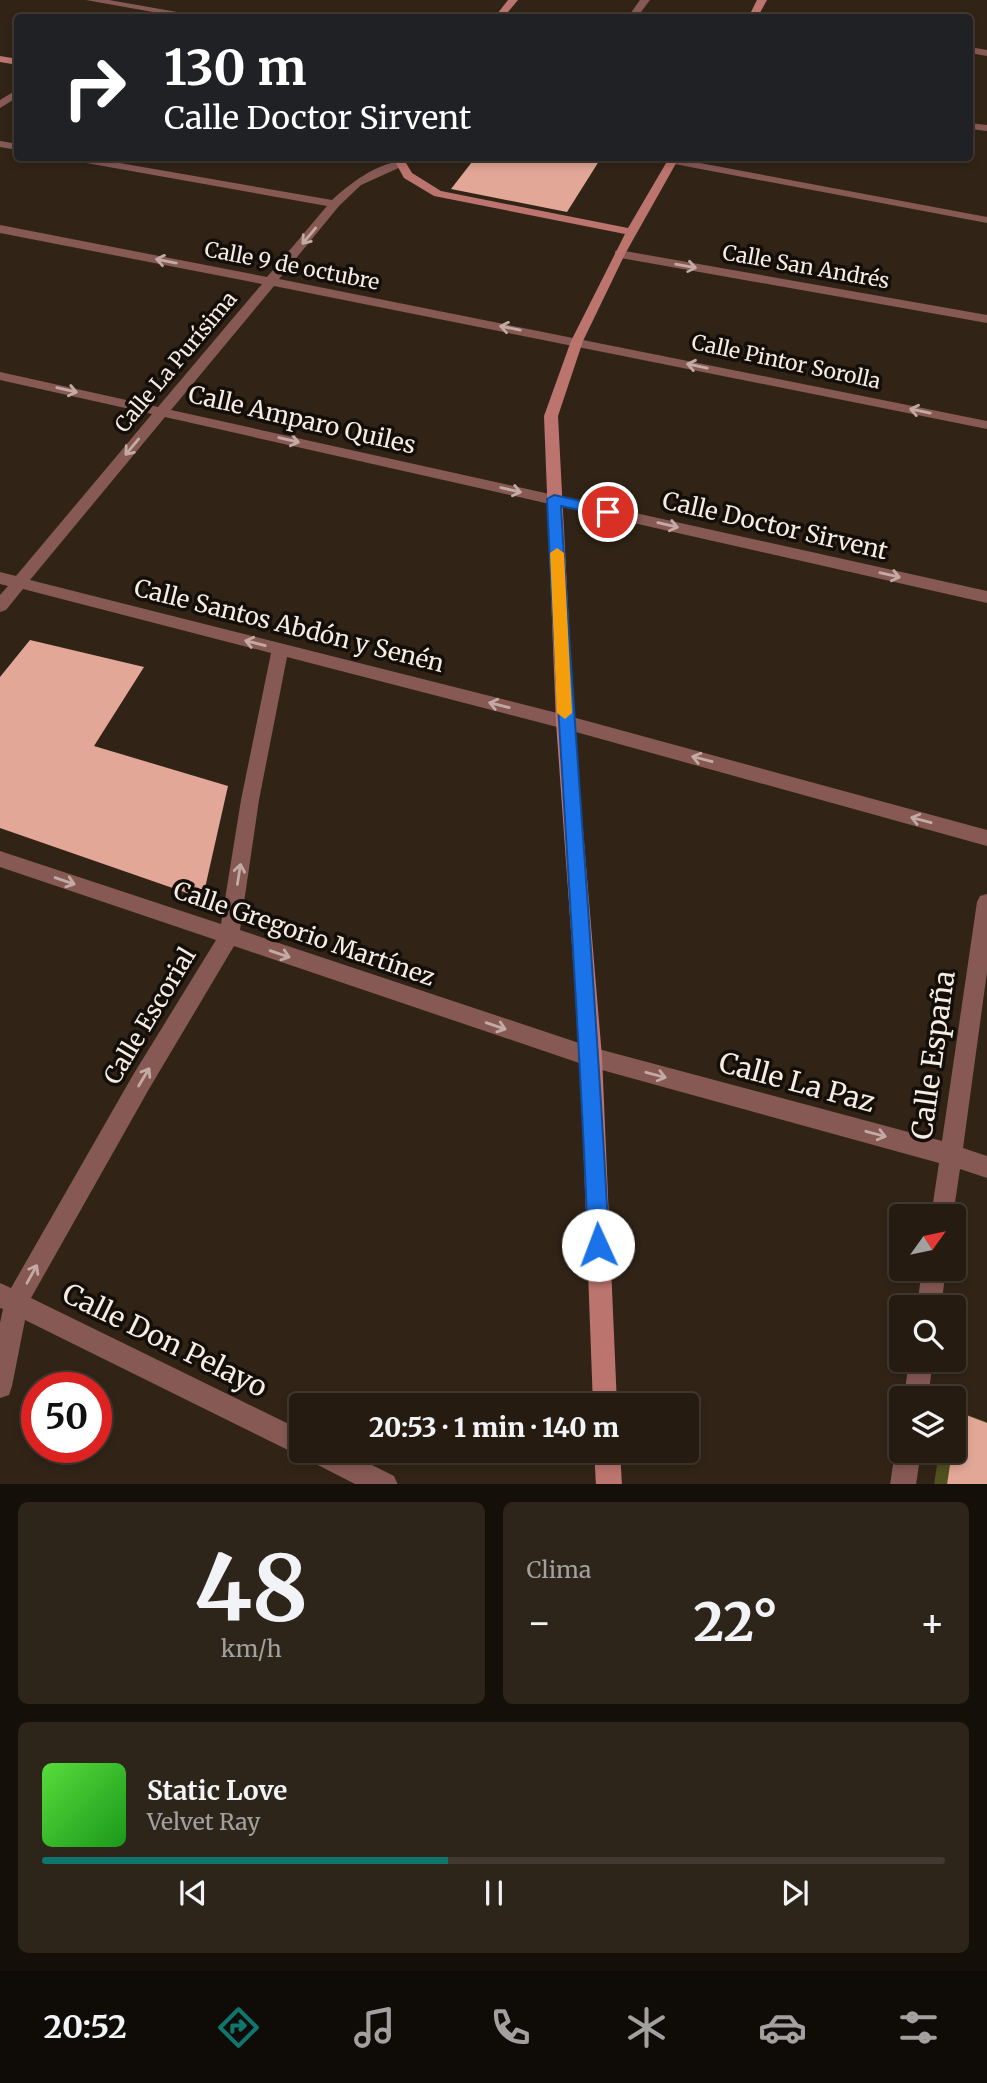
<!DOCTYPE html>
<html lang="es">
<head>
<meta charset="utf-8">
<style>
	body { margin:0; font-family:Merriweather,serif; background:#2d241a; color:#f1f3f6; height:100vh; display:flex; flex-direction:column; font-size:26px; white-space:nowrap }
	* { box-sizing:border-box; margin:0 }
	p { font-size:23px; color:#a3a19f }
	.icon { flex:none; width:38px; height:38px; fill:none; stroke:currentColor; stroke-width:2; stroke-linecap:round; stroke-linejoin:round }
	.map { position:relative; height:1484px; overflow:hidden }
	.panel { display:flex; flex-direction:column; gap:18px; padding:18px; background:#140f09; flex:1 }
	.panel>* { flex:none }
	.guide { position:absolute; left:14px; top:14px; width:959px; height:147px; border-radius:7px; box-shadow:0 4px 10px #0003,0 0 0 2px #423931; background:#202124; color:#fff; overflow:hidden }
	.needle { width:46px; rotate:57deg }
	.buttons { position:absolute; left:889px; top:1204px; display:grid; gap:14px }
	.buttons a { display:grid; place-items:center; width:77px; height:77px; border-radius:7px; background:#251b11; box-shadow:0 4px 10px #0003,0 0 0 2px #423931; font-size:35px }
	.speed { position:absolute; left:21px; top:1372px; display:flex; gap:14px; font-size:35px; font-weight:700; text-align:center }
	.speed>* { display:grid; place-content:center; width:91px; height:91px; border-radius:50%; background:#251b11; box-shadow:0 4px 10px #0003,0 0 0 2px #423931; line-height:1 }
	.speed .limit { border:10px solid #d22; background:#fff; color:#111 }
	.pin { position:absolute; display:grid; place-items:center; width:60px; height:60px; color:#fff; margin:-30px; border:4px solid #fff; border-radius:50%; box-shadow:0 2px 7px #0007 }
	.me { position:absolute; width:77px; margin:-38px; rotate:358deg; stroke-linejoin:round; filter:drop-shadow(0 0 5px #0008) }
	.turn { display:flex; align-items:center; gap:24px; height:147px; padding:0 35px; font-size:32px }
	.turn .icon { width:91px; height:91px; stroke-width:2.5 }
	.turn b { display:block; font-size:49px; line-height:60px }
	.big { font-size:52px; font-weight:800; line-height:1.1 }
	.panel .tile { flex:1; display:flex; flex-direction:column; justify-content:center; gap:10px; min-width:0; padding:0 24px; border-radius:10px; background:#2d241a }
	.panel .dial { align-items:center; gap:0 }
	.dial b { font-size:91px; line-height:1 }
	.song { display:flex; align-items:center; gap:21px }
	.cover { width:84px; height:84px; border-radius:10px; background:linear-gradient(135deg,hsl(110 70% 55%),hsl(120 70% 35%)) }
	.played { height:7px; border-radius:4px; background:linear-gradient(90deg,#0f766e 45%,#423931 45%) }
	.keys { display:flex; justify-content:space-around; direction:ltr }
	.heat { display:flex; justify-content:space-between; align-items:center; font-size:38px; direction:ltr }
	.panel .tiles { flex:1; display:grid; gap:18px; grid-template-columns:1fr 1fr }
	.tile:last-child { grid-column:span 2 }
	.trip { position:absolute; left:289px; top:1393px; width:410px; height:70px; border-radius:7px; background:#251b11; box-shadow:0 4px 10px #0003,0 0 0 2px #423931; font-weight:800; line-height:70px; text-align:center }
	.dock { display:flex; height:112px; justify-content:space-around; align-items:center; background:#0f0b07; color:#a3a19f }
	.dock .icon { width:49px; height:49px }
	.dock .on { color:#0f766e }
	.dock b { font-size:32px; color:#f1f3f6 }
	.map>svg:first-child { display:block }
	.green { fill:#4f511f }
	.building { fill:#e3a797 }
	.lines { fill:none; stroke-linecap:round; stroke-linejoin:round }
	.street { fill:#865955; fill-rule:evenodd }
	.secondary { fill:#bc746e; fill-rule:evenodd }
	.oneway { stroke:#c3aaa4 }
	.route { fill:#1a73e8; stroke:#114b97; stroke-width:2 }
	.slow { fill:#f59e0b }
	.labels { text-anchor:middle; stroke-width:7; stroke-linejoin:round; paint-order:stroke }
	.far-street-label { font-size:21px; fill:#f5ece4; stroke:#140e09 }
	.street-label { font-size:24px; fill:#f5ece4; stroke:#140e09 }
	.near-street-label { font-size:28px; fill:#f5ece4; stroke:#140e09 }
</style>
</head>
<body>
<div class="map">
<svg width="987" height="1485" viewBox="0 0 987 1485">
	<rect width="100%" height="100%" fill="#312417"/>
	<path class="green" d="M 954,1410 L 987,1422 L 987,1484 L 934,1485 L 939,1451 L 954,1451 Z"/>
	<g class="building">
		<path d="M 475,158 L 601,158 L 567,212 L 451,189 Z"/>
		<path d="M 30,640 L 144,667 L 94,746 L 228,786 L 205,888 L 187,893 L 0,828 L 0,677 Z"/>
		<path d="M 958,1412 L 987,1423 L 987,1485 L 947,1485 Z"/>
	</g>
	<g class="lines">
		<g class="street">
			<path d="M 86,0 L 109,0 L 211,18 L 186,18 Z"/>
			<path d="M 640,0 L 650,0 L 638,16 L 632,16 L 630,14 Z"/>
			<path d="M 970,47 L 987,50 L 987,56 L 970,53 Z"/>
			<path d="M 18,89 L 18,97 L 0,108 L 0,100 Z"/>
			<path d="M 970,123 L 987,125 L 987,131 L 970,129 Z"/>
			<path d="M 0,141 L 18,144 L 18,150 L 0,147 Z"/>
			<path d="M 70,158 L 91,158 L 332,200 C 348,185 380,160 403,162 L 403,166 L 361,185 L 339,206 L 279,279 L 987,421 L 987,429 L 274,286 L 171,410 L 987,591 L 987,603 L 165,417 L 30,580 L 565,715 L 987,830 L 987,846 L 565,729 L 287,657 L 259,800 L 240,930 L 591,1047 L 942,1141 L 977,902 L 980,896 L 987,894 L 987,972 L 963,1148 L 987,1156 L 987,1178 L 960,1169 L 953,1216 L 931,1216 L 939,1163 L 591,1067 L 234,946 L 149,1089 L 31,1298 L 301,1430 L 301,1451 L 344,1451 L 394,1476 L 398,1485 L 357,1485 L 308,1460 L 305,1454 L 301,1456 L 292,1452 L 25,1320 L 12,1386 L 9,1395 L 0,1398 L 0,1323 L 3,1309 L 0,1308 L 0,1283 L 11,1288 L 133,1075 L 216,940 L 0,867 L 0,851 L 221,924 L 241,800 L 271,653 L 23,589 L 6,610 L 0,612 L 0,595 L 8,586 L 0,584 L 0,572 L 16,576 L 152,414 L 0,380 L 0,372 L 158,407 L 262,284 L 0,233 L 0,225 L 267,277 L 327,206 L 75,161 Z"/>
			<path d="M 673,158 L 987,217 L 987,223 L 669,163 L 669,159 Z"/>
			<path d="M 619,250 L 987,315 L 987,323 L 615,257 L 615,251 Z"/>
			<path d="M 922,1269 L 946,1269 L 941,1307 L 917,1307 Z"/>
			<path d="M 909,1360 L 933,1360 L 928,1398 L 904,1398 Z"/>
			<path d="M 901,1441 L 901,1451 L 921,1451 L 916,1485 L 890,1485 L 895,1451 Z"/>
		</g>
		<g class="secondary">
			<path d="M 508,0 L 518,0 L 503,18 L 494,18 Z"/>
			<path d="M 757,0 L 767,0 L 757,18 L 748,18 Z"/>
			<path d="M 0,56 L 18,59 L 18,65 L 0,62 Z"/>
			<path d="M 393,158 L 403,158 L 412,173 L 441,191 L 628,228 L 669,158 L 679,158 L 625,254 L 583,341 L 558,416 L 574,722 L 602,1057 L 617,1405 L 593,1405 L 580,1057 L 556,722 L 544,416 L 571,341 L 625,234 L 434,196 L 404,178 Z"/>
			<path d="M 594,1451 L 620,1451 L 622,1485 L 596,1485 Z"/>
		</g>
	</g>
	<defs><path id="oneway-shaft" d="M-6 0H5M1.5-3L5.5 0L1.5 3" fill="none" stroke-width="1.6" stroke-linecap="round" stroke-linejoin="round" transform="scale(1.75)"/></defs>
	<g class="oneway">
		<use href="#oneway-shaft" transform="translate(309 236) rotate(130)"/>
		<use href="#oneway-shaft" transform="translate(166 261) rotate(-169)"/>
		<use href="#oneway-shaft" transform="translate(686 266) rotate(10)"/>
		<use href="#oneway-shaft" transform="translate(510 328) rotate(-169)"/>
		<use href="#oneway-shaft" transform="translate(697 366) rotate(-168)"/>
		<use href="#oneway-shaft" transform="translate(67 390) rotate(13)"/>
		<use href="#oneway-shaft" transform="translate(920 411) rotate(-168)"/>
		<use href="#oneway-shaft" transform="translate(289 440) rotate(13)"/>
		<use href="#oneway-shaft" transform="translate(132 447) rotate(130)"/>
		<use href="#oneway-shaft" transform="translate(511 490) rotate(13)"/>
		<use href="#oneway-shaft" transform="translate(668 525) rotate(13)"/>
		<use href="#oneway-shaft" transform="translate(890 575) rotate(13)"/>
		<use href="#oneway-shaft" transform="translate(255 643) rotate(-166)"/>
		<use href="#oneway-shaft" transform="translate(499 705) rotate(-166)"/>
		<use href="#oneway-shaft" transform="translate(702 759) rotate(-165)"/>
		<use href="#oneway-shaft" transform="translate(921 820) rotate(-165)"/>
		<use href="#oneway-shaft" transform="translate(239 874) rotate(-81)"/>
		<use href="#oneway-shaft" transform="translate(65 881) rotate(19)"/>
		<use href="#oneway-shaft" transform="translate(280 954) rotate(19)"/>
		<use href="#oneway-shaft" transform="translate(496 1026) rotate(19)"/>
		<use href="#oneway-shaft" transform="translate(656 1075) rotate(15)"/>
		<use href="#oneway-shaft" transform="translate(144 1077) rotate(-59)"/>
		<use href="#oneway-shaft" transform="translate(876 1134) rotate(15)"/>
		<use href="#oneway-shaft" transform="translate(32 1274) rotate(-61)"/>
	</g>
	<path class="route" d="M 554,495 L 608,507 L 615,512 L 608,516 L 561,506 C 575,752 597,998 609,1245 L 606,1252 L 598,1255 L 591,1252 L 588,1245 C 579,996 558,748 547,499 Z"/>
	<path class="slow" d="M 557,548 L 564,553 L 572,713 L 565,719 L 557,713 L 550,553 Z"/>
	<g class="labels">
		<g class="far-street-label">
			<text transform="translate(292 266) rotate(11)" y="7">Calle 9 de octubre</text>
			<text transform="translate(806 267) rotate(10)" y="7">Calle San Andrés</text>
			<text transform="translate(176 362) rotate(-50)" y="7">Calle La Purísima</text>
			<text transform="translate(786 362) rotate(12)" y="7">Calle Pintor Sorolla</text>
		</g>
		<g class="street-label">
			<text transform="translate(302 420) rotate(13)" y="8">Calle Amparo Quiles</text>
			<text transform="translate(775 526) rotate(13)" y="8">Calle Doctor Sirvent</text>
			<text transform="translate(289 626) rotate(14)" y="8">Calle Santos Abdón y Senén</text>
			<text transform="translate(304 934) rotate(19)" y="8">Calle Gregorio Martínez</text>
			<text transform="translate(150 1016) rotate(-59)" y="8">Calle Escorial</text>
		</g>
		<g class="near-street-label">
			<text transform="translate(933 1055) rotate(-82)" y="10">Calle España</text>
			<text transform="translate(797 1082) rotate(15)" y="10">Calle La Paz</text>
			<text transform="translate(165 1340) rotate(26)" y="10">Calle Don Pelayo</text>
		</g>
	</g>
</svg>
<div class="buttons">
<a><svg class="needle" viewBox="-14 -14 28 28"><path d="M0-13l5 13h-10z" fill="#e53935"/><path d="M0 13l5-13h-10z" fill="#a3a19f"/></svg></a>
<a><svg class="icon" aria-label="search" viewBox="0 0 24 24"><circle cx="10" cy="10" r="6"/><path d="M15 15l6 6"/></svg></a>
<a><svg class="icon" aria-label="layers" viewBox="0 0 24 24"><path d="M12 4l9 5-9 5-9-5zM3 14l9 5 9-5"/></svg></a>
</div>
<div class="speed"><div class="limit">50</div></div>
<div class="pin" style="left:608px;top:512px;background:#d93025"><svg class="icon" aria-label="arrive" viewBox="0 0 24 24"><path d="M6 21V4h12l-3 4 3 4H6"/></svg></div>
<svg class="me" style="left:598px;top:1245px" viewBox="-20 -20 40 40"><circle r="19" fill="#fff"/><path d="M0-13L10 11 0 6-10 11z" fill="#1a73e8"/></svg>
<div class="trip">20:53 · 1 min · 140 m</div>
<div class="guide">
<div class="turn"><svg class="icon" aria-label="right" viewBox="0 0 24 24"><path d="M7 20v-9h11M14 6l5 5-5 5"/></svg><div><b>130 m</b>Calle Doctor Sirvent</div></div>
</div>
</div>
<section class="panel">
<div class="tiles">
<div class="tile dial"><b>48</b><p>km/h</p></div>
<div class="tile"><p>Clima</p>
<div class="heat"><a>−</a><b class="big">22°</b><a>+</a></div>
</div>
<div class="tile">
<div class="song"><i class="cover"></i><div><b>Static Love</b><p>Velvet Ray</p></div></div>
<div class="played"></div>
<div class="keys"><svg class="icon" aria-label="previous" viewBox="0 0 24 24"><path d="M18 5L8 12l10 7zM5 5v14"/></svg><svg class="icon" aria-label="pause" viewBox="0 0 24 24"><path d="M8 5v14M16 5v14"/></svg><svg class="icon" aria-label="next" viewBox="0 0 24 24"><path d="M6 5l10 7-10 7zM19 5v14"/></svg></div>
</div>
</div>
</section>
<nav class="dock">
<b>20:52</b>
<svg class="icon on" aria-label="directions" viewBox="0 0 24 24"><path d="M12 3l9 9-9 9-9-9zM9 14v-3h6M13 9l2 2-2 2"/></svg>
<svg class="icon" aria-label="music" viewBox="0 0 24 24"><path d="M9 18V5l10-2v13"/><circle cx="6" cy="18" r="3"/><circle cx="16" cy="16" r="3"/></svg>
<svg class="icon" aria-label="phone" viewBox="0 0 24 24"><path d="M5 4h4l2 5-3 2q2 4 5 5l2-3 5 2v4C11 20 4 13 5 4z"/></svg>
<svg class="icon" aria-label="climate" viewBox="0 0 24 24"><path d="M12 3v18M4 7l16 10M4 17L20 7"/></svg>
<svg class="icon" aria-label="car" viewBox="0 0 24 24"><path d="M5 17H2v-5l4-1 3-4h7l3 4 3 1v5h-3M9 17h6M6 11h13"/><circle cx="7" cy="17" r="2"/><circle cx="17" cy="17" r="2"/></svg>
<svg class="icon" aria-label="filters" viewBox="0 0 24 24"><path d="M4 7h16M4 17h16"/><circle cx="9" cy="7" r="2"/><circle cx="15" cy="17" r="2"/></svg>
</nav>
</body>
</html>
